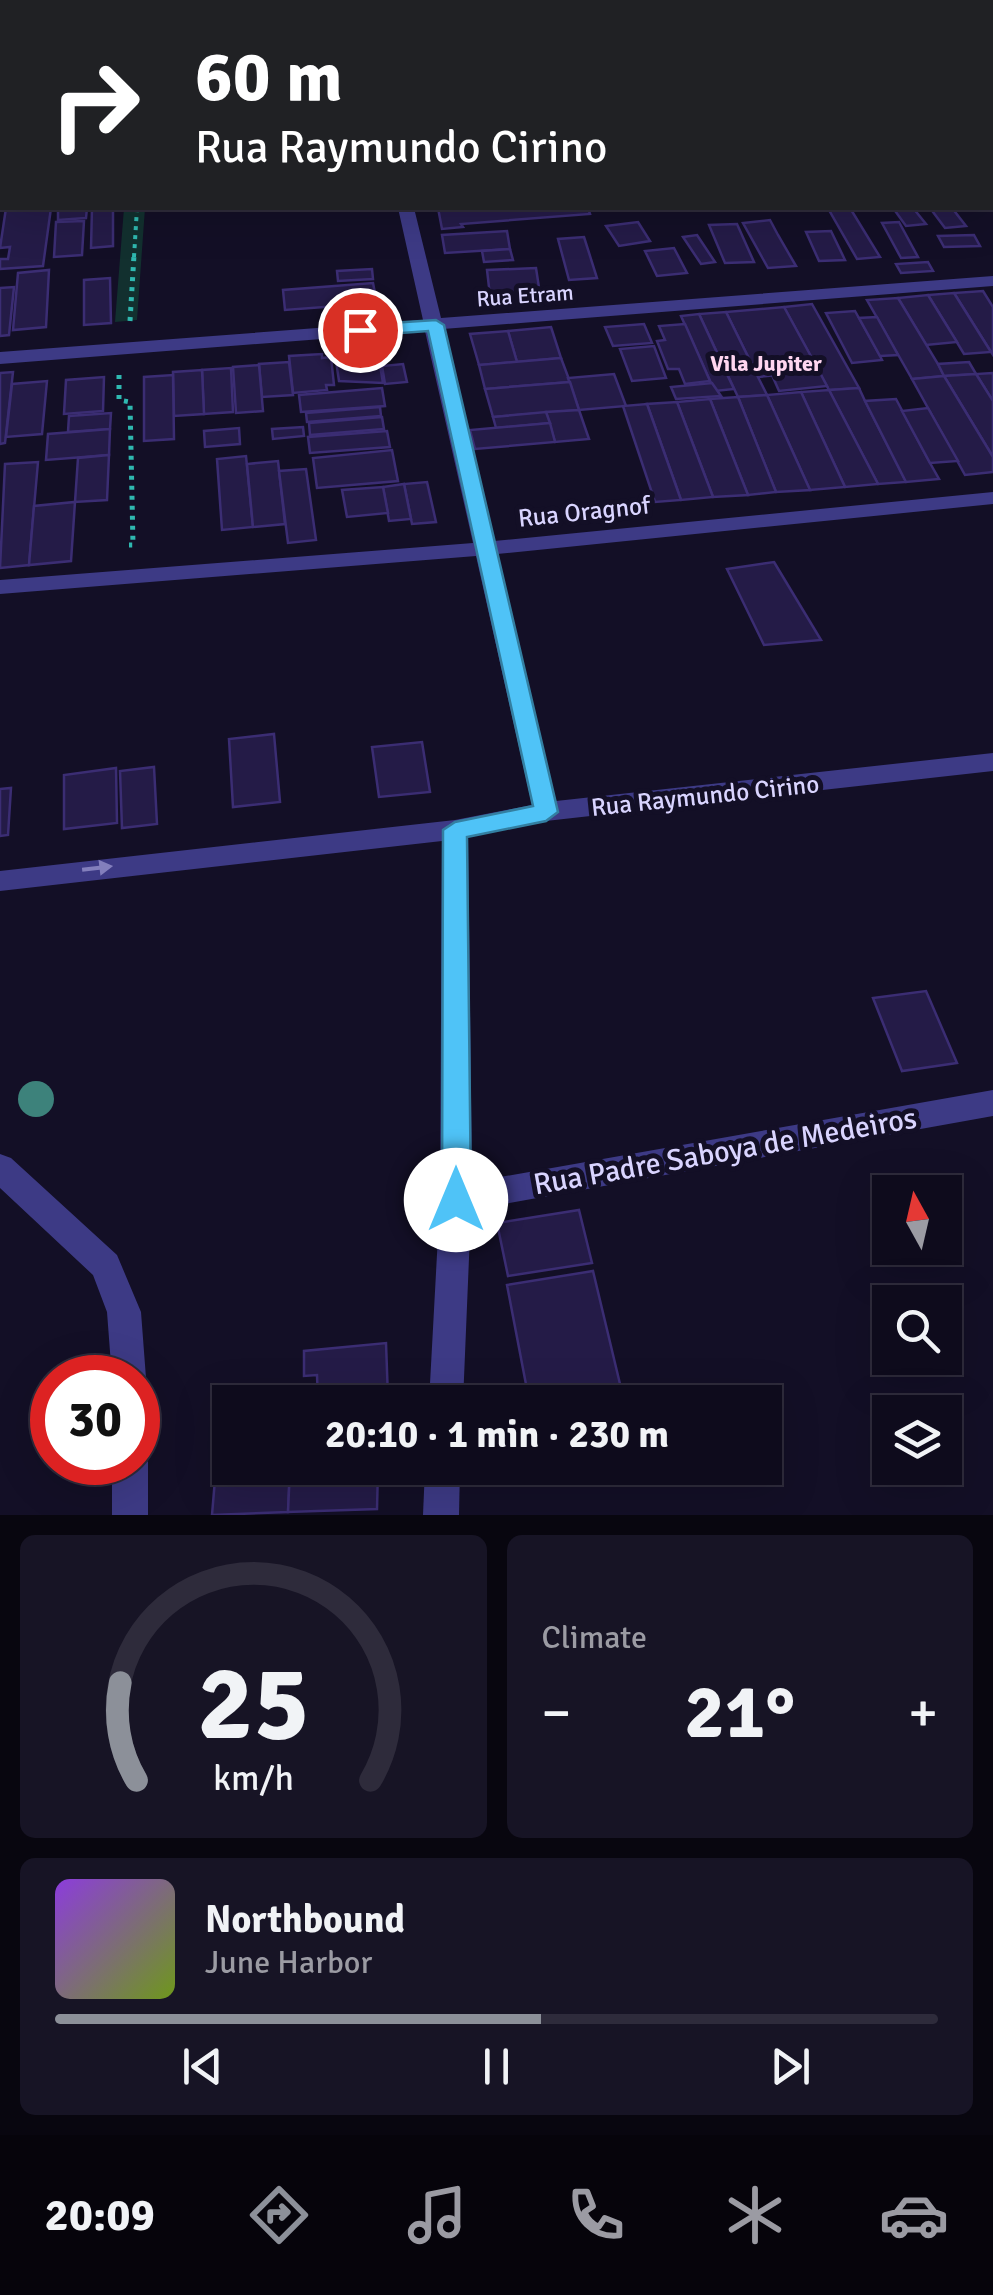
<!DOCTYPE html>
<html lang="en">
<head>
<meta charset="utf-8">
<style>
	body { margin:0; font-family:Signika,sans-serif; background:#171425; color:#f1f3f6; height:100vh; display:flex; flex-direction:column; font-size:38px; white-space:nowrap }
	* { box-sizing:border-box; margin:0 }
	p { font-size:32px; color:#9b9ba3 }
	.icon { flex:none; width:55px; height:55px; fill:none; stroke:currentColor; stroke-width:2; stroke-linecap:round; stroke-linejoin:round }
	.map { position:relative; height:1515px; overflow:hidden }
	.panel { display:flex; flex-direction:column; gap:20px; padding:20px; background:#08060f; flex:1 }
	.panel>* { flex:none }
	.banner { position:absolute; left:0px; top:0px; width:995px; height:210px; box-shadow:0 10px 40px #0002,0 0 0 2px #2e2b3b; background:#202124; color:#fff; overflow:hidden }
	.needle { width:65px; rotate:352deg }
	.fabs { position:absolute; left:872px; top:1175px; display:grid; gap:20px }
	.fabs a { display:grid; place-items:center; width:90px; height:90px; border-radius:0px; background:#0e0b1c; box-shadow:0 10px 40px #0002,0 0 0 2px #2e2b3b; font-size:50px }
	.speed { position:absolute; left:30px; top:1355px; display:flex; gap:20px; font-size:50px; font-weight:700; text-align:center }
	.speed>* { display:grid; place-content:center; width:130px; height:130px; border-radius:50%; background:#0e0b1c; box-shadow:0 10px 40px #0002,0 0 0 2px #2e2b3b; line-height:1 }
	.speed .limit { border:15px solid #d22; background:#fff; color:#111 }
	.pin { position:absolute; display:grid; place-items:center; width:85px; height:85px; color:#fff; margin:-42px; border:5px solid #fff; border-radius:50%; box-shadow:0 2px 10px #0007 }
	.me { position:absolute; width:110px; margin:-55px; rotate:0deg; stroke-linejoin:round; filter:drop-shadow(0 0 8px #0008) }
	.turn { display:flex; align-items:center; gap:35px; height:210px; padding:0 30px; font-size:45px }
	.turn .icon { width:130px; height:130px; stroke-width:2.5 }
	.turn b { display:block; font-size:70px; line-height:85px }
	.big { font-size:75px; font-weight:700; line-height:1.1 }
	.panel .widget { flex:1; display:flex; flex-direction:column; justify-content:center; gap:15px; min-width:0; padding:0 35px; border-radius:15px; background:#171425 }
	.panel .dial { align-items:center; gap:0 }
	.dial svg { height:260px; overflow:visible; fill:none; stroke:#2e2b3b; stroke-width:7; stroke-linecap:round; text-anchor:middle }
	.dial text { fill:#f1f3f6; stroke:none }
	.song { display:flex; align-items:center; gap:30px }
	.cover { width:120px; height:120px; border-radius:15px; background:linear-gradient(135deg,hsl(270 70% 55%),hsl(80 70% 35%)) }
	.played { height:10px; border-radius:5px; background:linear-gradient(90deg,#8c9099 55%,#2e2b3b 55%) }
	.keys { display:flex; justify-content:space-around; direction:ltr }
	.heat { display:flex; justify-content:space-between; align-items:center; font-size:55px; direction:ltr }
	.panel .tiles { flex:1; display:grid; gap:20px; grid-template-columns:1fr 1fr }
	.widget:last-child { grid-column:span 2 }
	.trip { position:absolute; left:212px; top:1385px; width:570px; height:100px; border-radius:0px; background:#0e0b1c; box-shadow:0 10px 40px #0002,0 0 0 2px #2e2b3b; font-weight:700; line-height:100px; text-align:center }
	.menu { display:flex; height:160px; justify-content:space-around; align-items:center; background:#06040b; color:#9b9ba3 }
	.menu .icon { width:70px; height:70px }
	.menu .on { color:#8c9099 }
	.menu b { font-size:45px; color:#f1f3f6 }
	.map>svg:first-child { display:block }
	.green { fill:#12302f }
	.building { fill:#241b47; stroke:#3b2d73; stroke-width:2.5 }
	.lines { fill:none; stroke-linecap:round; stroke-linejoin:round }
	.path-far1 { stroke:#2fb8b0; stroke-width:4; stroke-dasharray:4 5; stroke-linecap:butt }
	.path { stroke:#2fb8b0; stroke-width:5; stroke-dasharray:4 6; stroke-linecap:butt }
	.minor { fill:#3d3a85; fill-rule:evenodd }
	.tree { fill:#3d827b }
	.oneway { fill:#837fbc }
	.route { fill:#4fc3f7; stroke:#337fa1; stroke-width:2.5 }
	.labels { text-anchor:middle; stroke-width:10; stroke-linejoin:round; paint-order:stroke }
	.far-street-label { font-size:22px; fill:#d9d4ff; stroke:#130f26 }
	.far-neighbourhood-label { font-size:22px; font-weight:bold; fill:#ffd6f0; stroke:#130f26 }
	.street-label { font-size:25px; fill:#d9d4ff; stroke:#130f26 }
	.near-street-label { font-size:30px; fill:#d9d4ff; stroke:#130f26 }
</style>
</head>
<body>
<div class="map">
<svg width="993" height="1515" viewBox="0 0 993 1515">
	<rect width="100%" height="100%" fill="#130f26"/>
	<path class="green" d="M 124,208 L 145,208 L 137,320 L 115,322 Z"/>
	<g class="building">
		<path d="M 6,208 L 51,208 L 43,266 L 0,269 L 0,259 L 8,259 L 10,247 L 0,248 Z"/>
		<path d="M 58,208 L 87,208 L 86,218 L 58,220 Z"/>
		<path d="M 92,208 L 113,208 L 113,246 L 91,248 Z"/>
		<path d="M 438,208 L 588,208 L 590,214 L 461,224 L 463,227 L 442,229 Z"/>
		<path d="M 850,208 L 880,257 L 857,259 L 829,210 Z"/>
		<path d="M 893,208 L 913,208 L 926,224 L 906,226 Z"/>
		<path d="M 930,208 L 952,208 L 966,226 L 945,228 Z"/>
		<path d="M 770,220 L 778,235 L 796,266 L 768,268 L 743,223 Z"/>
		<path d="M 84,221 L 82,255 L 54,257 L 56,222 Z"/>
		<path d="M 638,222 L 650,241 L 619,246 L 606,226 Z"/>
		<path d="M 899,222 L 918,257 L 901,258 L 882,223 Z"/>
		<path d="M 737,224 L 754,262 L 725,263 L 709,225 Z"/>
		<path d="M 507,231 L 510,249 L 445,253 L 442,235 Z"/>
		<path d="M 831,231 L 845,260 L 819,261 L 806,232 Z"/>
		<path d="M 697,235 L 715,262 L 701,264 L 683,237 Z"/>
		<path d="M 974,235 L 980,246 L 944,247 L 938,236 Z"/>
		<path d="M 584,237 L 597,278 L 569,280 L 558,239 Z"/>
		<path d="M 674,248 L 687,273 L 657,276 L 645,251 Z"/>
		<path d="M 510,249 L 513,260 L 484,262 L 482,251 Z"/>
		<path d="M 928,262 L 933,271 L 901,273 L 896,264 Z"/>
		<path d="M 536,268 L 540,294 L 490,296 L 487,270 Z"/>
		<path d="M 372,269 L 373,279 L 338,281 L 337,271 Z"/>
		<path d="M 49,270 L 46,327 L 13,330 L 18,273 Z"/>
		<path d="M 110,278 L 111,323 L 84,325 L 84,280 Z"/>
		<path d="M 373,283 L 377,303 L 285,310 L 283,290 Z"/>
		<path d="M 14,287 L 9,335 L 0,336 L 0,288 Z"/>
		<path d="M 983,291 L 993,307 L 993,355 L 954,293 Z"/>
		<path d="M 954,293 L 991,352 L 964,354 L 928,295 Z"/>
		<path d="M 928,295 L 957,342 L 926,345 L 898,298 Z"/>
		<path d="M 898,298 L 938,364 L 944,376 L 912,379 L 867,300 Z"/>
		<path d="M 812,304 L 859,388 L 829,390 L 784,307 Z"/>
		<path d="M 784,307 L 819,371 L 758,377 L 726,312 Z"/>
		<path d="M 855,311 L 880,356 L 882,360 L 852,363 L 826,313 Z"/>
		<path d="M 726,312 L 758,377 L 767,395 L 738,397 L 699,314 Z"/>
		<path d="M 699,314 L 724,368 L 734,389 L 715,391 L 710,381 L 681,316 Z"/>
		<path d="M 877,317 L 898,355 L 880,356 L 859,318 Z"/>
		<path d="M 644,324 L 652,343 L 613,346 L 605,327 Z"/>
		<path d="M 685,324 L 710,381 L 685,384 L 679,369 L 668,369 L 657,341 L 665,340 L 659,326 Z"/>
		<path d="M 551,327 L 561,358 L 517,362 L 508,331 Z"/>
		<path d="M 508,331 L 517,362 L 479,365 L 470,334 Z"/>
		<path d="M 654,346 L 666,378 L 632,381 L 620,349 Z"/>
		<path d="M 377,347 L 383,383 L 339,381 L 335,354 Z"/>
		<path d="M 322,354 L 322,358 L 331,357 L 334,385 L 326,385 L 327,390 L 293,393 L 289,356 Z"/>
		<path d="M 561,358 L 570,382 L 485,389 L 479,365 Z"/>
		<path d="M 289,362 L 293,395 L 262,397 L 259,364 Z"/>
		<path d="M 969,362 L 976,374 L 944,376 L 938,364 Z"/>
		<path d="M 403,364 L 407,382 L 385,384 L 382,366 Z"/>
		<path d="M 259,365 L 263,411 L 236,413 L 233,367 Z"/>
		<path d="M 231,368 L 233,412 L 204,414 L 202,370 Z"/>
		<path d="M 202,370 L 204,414 L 174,416 L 173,372 Z"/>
		<path d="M 819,371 L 827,386 L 779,391 L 772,375 Z"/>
		<path d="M 13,372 L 5,443 L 0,444 L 0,373 Z"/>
		<path d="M 993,373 L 993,401 L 976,374 Z"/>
		<path d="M 614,374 L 626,406 L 579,410 L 568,378 Z"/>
		<path d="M 976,374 L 993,401 L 993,457 L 944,376 Z"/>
		<path d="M 173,375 L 174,439 L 144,441 L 144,377 Z"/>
		<path d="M 944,376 L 993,457 L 993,472 L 965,475 L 912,379 Z"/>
		<path d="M 104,377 L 103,411 L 64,414 L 66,380 Z"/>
		<path d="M 47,381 L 42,434 L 6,437 L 12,384 Z"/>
		<path d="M 570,382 L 579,410 L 493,417 L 485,389 Z"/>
		<path d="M 712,383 L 721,396 L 676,399 L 671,387 Z"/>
		<path d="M 382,388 L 385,406 L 301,412 L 299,395 Z"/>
		<path d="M 859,388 L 865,401 L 906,482 L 878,484 L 829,390 Z"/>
		<path d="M 829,390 L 878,484 L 845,487 L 801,392 Z"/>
		<path d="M 801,392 L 845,487 L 810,490 L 767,395 Z"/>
		<path d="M 767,395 L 810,490 L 776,492 L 738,397 Z"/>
		<path d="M 738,397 L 776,492 L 748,495 L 710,399 Z"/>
		<path d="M 710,399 L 748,495 L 713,497 L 677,402 Z"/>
		<path d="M 896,399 L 930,463 L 939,479 L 906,482 L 865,401 Z"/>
		<path d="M 677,402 L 713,497 L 681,500 L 647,404 Z"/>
		<path d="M 647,404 L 681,500 L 655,502 L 623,406 Z"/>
		<path d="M 380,407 L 381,416 L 307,422 L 306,413 Z"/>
		<path d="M 928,408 L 958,461 L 930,463 L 902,411 Z"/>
		<path d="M 579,410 L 589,439 L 555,442 L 546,412 Z"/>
		<path d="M 546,412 L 550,423 L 496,428 L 493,417 Z"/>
		<path d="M 111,413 L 110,429 L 68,432 L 69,416 Z"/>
		<path d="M 382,417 L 384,429 L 310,435 L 309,423 Z"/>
		<path d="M 550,423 L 555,442 L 475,449 L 470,430 Z"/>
		<path d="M 303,427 L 304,436 L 273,439 L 272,429 Z"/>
		<path d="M 239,428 L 240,444 L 205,447 L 204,431 Z"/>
		<path d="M 110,429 L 109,455 L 46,460 L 48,434 Z"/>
		<path d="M 387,431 L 390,447 L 310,453 L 308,437 Z"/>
		<path d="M 392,450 L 398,481 L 317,488 L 313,458 Z"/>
		<path d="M 109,455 L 107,500 L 75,502 L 78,458 Z"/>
		<path d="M 246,456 L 253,527 L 222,530 L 217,459 Z"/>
		<path d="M 278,461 L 285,524 L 253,527 L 247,464 Z"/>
		<path d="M 38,462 L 29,565 L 0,568 L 5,464 Z"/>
		<path d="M 306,469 L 316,540 L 288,543 L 279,471 Z"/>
		<path d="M 427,482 L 436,522 L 412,524 L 404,484 Z"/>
		<path d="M 404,484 L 411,519 L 389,521 L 383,487 Z"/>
		<path d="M 383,487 L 388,513 L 347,517 L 342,490 Z"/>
		<path d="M 75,502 L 71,561 L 29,565 L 34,506 Z"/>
		<path d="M 774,562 L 821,640 L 764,645 L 727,569 Z"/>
		<path d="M 274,734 L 280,802 L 233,807 L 229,739 Z"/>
		<path d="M 422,742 L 430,792 L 379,797 L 372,747 Z"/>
		<path d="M 154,767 L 157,824 L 122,828 L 120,771 Z"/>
		<path d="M 116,768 L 117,823 L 64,829 L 64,775 Z"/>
		<path d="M 11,788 L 8,835 L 0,836 L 0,789 Z"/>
		<path d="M 926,991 L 957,1063 L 902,1071 L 873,998 Z"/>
		<path d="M 579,1210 L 592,1263 L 508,1276 L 497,1223 Z"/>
		<path d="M 593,1271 L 620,1384 L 529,1400 L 507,1285 Z"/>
		<path d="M 386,1343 L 388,1398 L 318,1402 L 317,1375 L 304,1376 L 304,1351 Z"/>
		<path d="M 230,1419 L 230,1468 L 290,1468 L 288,1512 L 212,1515 L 220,1420 Z"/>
		<path d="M 290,1468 L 378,1468 L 377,1509 L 288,1512 Z"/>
	</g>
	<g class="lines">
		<path class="path-far1" d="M 134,257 L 137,208"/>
		<g class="path">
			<path d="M 130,321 L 134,255"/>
			<path d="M 119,375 L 119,400 L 130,402 L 133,545 L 129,545"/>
		</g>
		<g class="minor">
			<rect x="347" y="0" width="14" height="2"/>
			<rect x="0" y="39" width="2" height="8"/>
			<rect x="992" y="102" width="1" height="10"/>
			<rect x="0" y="170" width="2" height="10"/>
			<path d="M 398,208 L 414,208 L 441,318 L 993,276 L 993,286 L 443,329 L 494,541 L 993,492 L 993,504 L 497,554 L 556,801 L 993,753 L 993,771 L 546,821 L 468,837 L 472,1182 L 993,1090 L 993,1116 L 471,1210 L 463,1402 L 429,1402 L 440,1199 L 442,841 L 0,891 L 0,871 L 455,820 L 532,805 L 476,556 L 0,594 L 0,580 L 473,543 L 425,331 L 0,364 L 0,352 L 423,320 Z"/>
			<path d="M 0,1154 L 11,1158 L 117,1255 L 141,1312 L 146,1378 L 141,1390 L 138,1391 L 138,1378 L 112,1378 L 107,1312 L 93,1275 L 0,1188 Z"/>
			<path d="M 138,1447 L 148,1462 L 148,1515 L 112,1515 L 112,1462 L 138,1462 Z"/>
			<path d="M 425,1468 L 460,1468 L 459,1515 L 423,1515 Z"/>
		</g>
	</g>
	<circle class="tree" cx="36" cy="1099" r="18"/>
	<defs><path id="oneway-solid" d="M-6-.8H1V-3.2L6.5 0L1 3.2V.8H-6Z" transform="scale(2.5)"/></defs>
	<use class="oneway" href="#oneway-solid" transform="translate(97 868) rotate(-7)"/>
	<path class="route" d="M 436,320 L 444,325 L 558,812 L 546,821 L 467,837 L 471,1200 L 466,1209 L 456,1212 L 446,1209 L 442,1200 L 443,830 L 455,822 L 533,806 L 428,331 L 360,336 L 351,330 L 360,325 Z"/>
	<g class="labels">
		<g class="far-street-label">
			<text transform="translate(525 295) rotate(-4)" y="8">Rua Etram</text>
		</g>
		<g class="far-neighbourhood-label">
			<text x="766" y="371">Vila Jupiter</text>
		</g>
		<g class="street-label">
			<text transform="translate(584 511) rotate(-6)" y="9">Rua Oragnof</text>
			<text transform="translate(705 795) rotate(-6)" y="9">Rua Raymundo Cirino</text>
		</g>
		<g class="near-street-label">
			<text transform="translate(725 1151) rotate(-10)" y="10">Rua Padre Saboya de Medeiros</text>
		</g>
	</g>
</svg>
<div class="fabs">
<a><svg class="needle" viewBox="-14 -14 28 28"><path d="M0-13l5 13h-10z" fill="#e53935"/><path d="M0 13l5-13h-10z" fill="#9b9ba3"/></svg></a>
<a><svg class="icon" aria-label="search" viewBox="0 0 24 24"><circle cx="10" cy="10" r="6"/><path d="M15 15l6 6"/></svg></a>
<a><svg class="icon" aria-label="layers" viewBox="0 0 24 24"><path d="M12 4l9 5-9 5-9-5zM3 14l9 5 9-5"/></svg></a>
</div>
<div class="speed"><div class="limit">30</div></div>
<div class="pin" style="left:360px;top:330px;background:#d93025"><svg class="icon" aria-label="arrive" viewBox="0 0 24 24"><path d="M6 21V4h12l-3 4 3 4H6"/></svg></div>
<svg class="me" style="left:456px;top:1200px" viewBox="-20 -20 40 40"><circle r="19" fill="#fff"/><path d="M0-13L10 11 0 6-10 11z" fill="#4fc3f7"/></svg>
<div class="trip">20:10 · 1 min · 230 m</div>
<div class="banner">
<div class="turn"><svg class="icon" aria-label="right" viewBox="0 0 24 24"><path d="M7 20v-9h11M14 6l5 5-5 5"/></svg><div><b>60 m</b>Rua Raymundo Cirino</div></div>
</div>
</div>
<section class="panel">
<div class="tiles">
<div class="widget dial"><svg viewBox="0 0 100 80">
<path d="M14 69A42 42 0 1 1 86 69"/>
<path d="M14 69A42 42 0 0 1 9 39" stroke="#8c9099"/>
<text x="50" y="56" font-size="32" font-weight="700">25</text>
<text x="50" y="72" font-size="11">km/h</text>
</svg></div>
<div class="widget"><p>Climate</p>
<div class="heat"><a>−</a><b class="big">21°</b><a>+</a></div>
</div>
<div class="widget">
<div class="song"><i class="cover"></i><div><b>Northbound</b><p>June Harbor</p></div></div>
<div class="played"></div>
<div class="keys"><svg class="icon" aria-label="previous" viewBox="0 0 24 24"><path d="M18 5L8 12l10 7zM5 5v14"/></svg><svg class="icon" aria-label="pause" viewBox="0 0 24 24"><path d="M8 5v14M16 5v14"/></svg><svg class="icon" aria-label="next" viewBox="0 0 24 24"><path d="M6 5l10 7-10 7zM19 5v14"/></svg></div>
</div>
</div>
</section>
<nav class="menu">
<b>20:09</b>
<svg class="icon on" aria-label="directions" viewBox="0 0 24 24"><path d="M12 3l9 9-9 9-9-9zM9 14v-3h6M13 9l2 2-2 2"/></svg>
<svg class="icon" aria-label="music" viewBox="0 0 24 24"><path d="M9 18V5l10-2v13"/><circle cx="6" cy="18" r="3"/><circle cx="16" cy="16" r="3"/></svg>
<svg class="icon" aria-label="phone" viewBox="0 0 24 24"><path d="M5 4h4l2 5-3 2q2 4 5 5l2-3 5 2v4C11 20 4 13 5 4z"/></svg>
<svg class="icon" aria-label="climate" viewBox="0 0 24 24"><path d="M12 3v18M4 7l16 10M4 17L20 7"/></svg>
<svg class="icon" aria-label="car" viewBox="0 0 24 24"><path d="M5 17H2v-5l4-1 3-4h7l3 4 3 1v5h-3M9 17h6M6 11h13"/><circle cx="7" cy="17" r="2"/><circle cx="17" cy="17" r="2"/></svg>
</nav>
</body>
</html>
